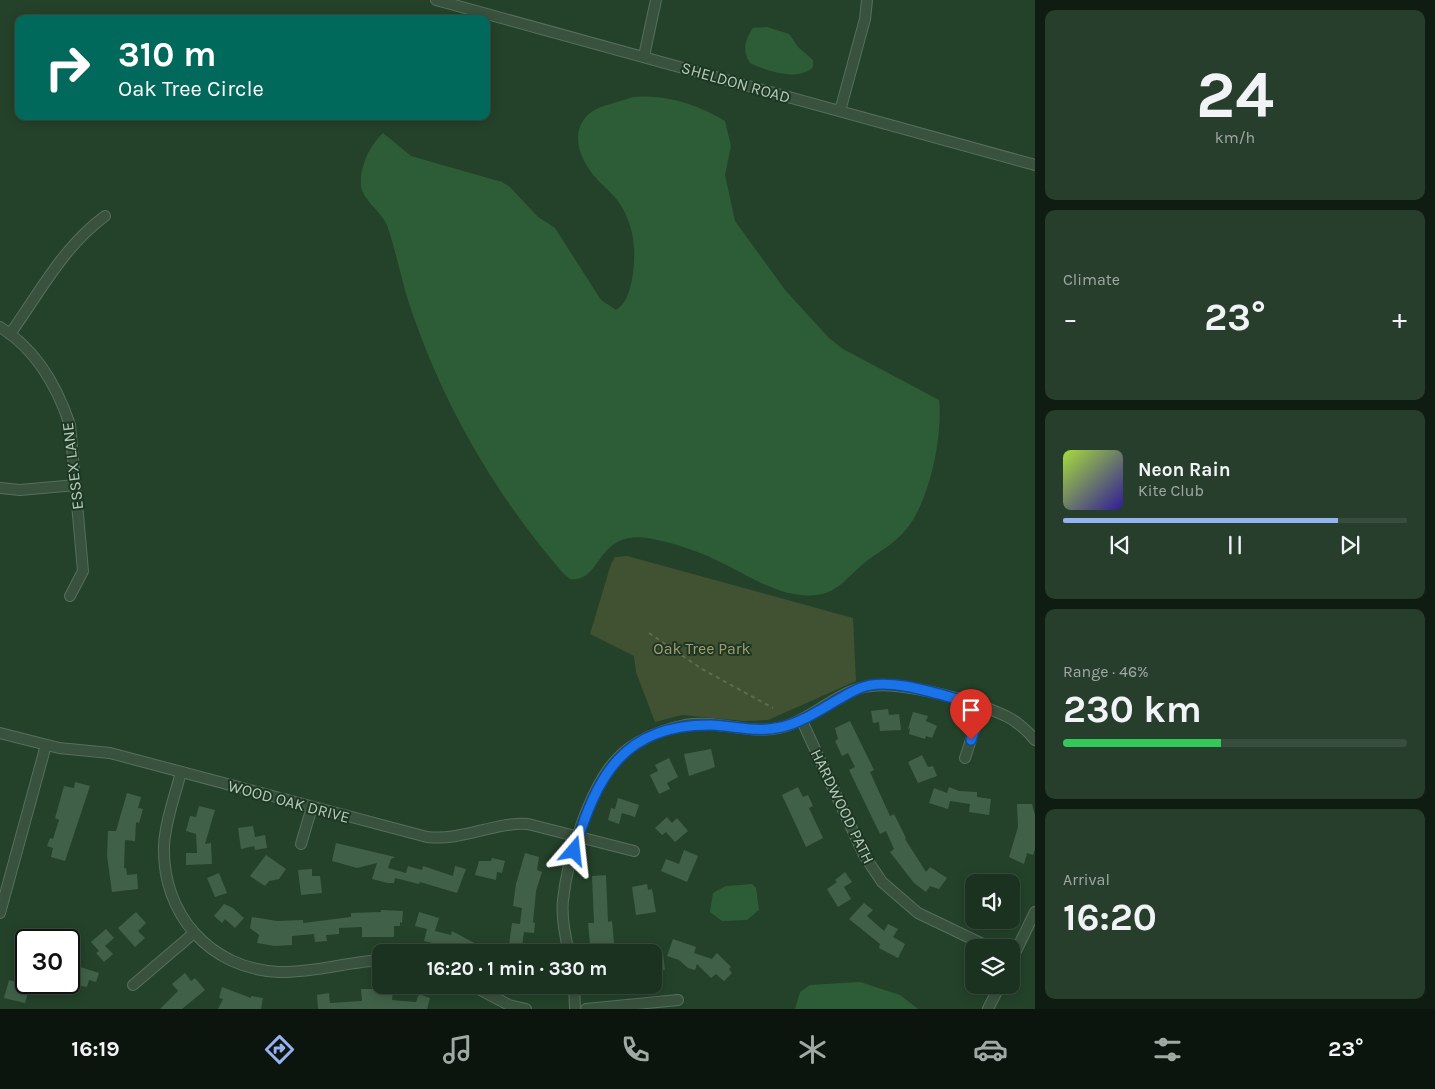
<!DOCTYPE html>
<html lang="en">
<head>
<meta charset="utf-8">
<style>
	body { margin:0; font-family:Karla,sans-serif; background:#283e2d; color:#f1f3f6; height:100vh; display:flex; flex-direction:column; font-size:19px; white-space:nowrap }
	* { box-sizing:border-box; margin:0 }
	p { font-size:16px; color:#a0aaa5 }
	.icon { flex:none; width:28px; height:28px; fill:none; stroke:currentColor; stroke-width:2; stroke-linecap:round; stroke-linejoin:round }
	.map { position:relative; flex:1; overflow:hidden }
	.sheet { display:flex; flex-direction:column; gap:10px; padding:10px; background:#0f1c12; width:400px }
	.sheet>* { flex:none }
	.top-card { position:absolute; left:15px; top:15px; width:475px; height:105px; border-radius:10px; box-shadow:0 2px 12px #0003,0 0 0 1px #394d3e; background:#00695c; color:#fff; overflow:hidden }
	.tools { position:absolute; left:965px; top:874px; display:grid; gap:10px }
	.tools a { display:grid; place-items:center; width:55px; height:55px; border-radius:10px; background:#1b3220; box-shadow:0 2px 12px #0003,0 0 0 1px #394d3e; font-size:25px }
	.speed { position:absolute; left:15px; top:929px; display:flex; gap:10px; font-size:25px; font-weight:700; text-align:center }
	.speed>* { display:grid; place-content:center; width:65px; height:65px; border-radius:50%; background:#1b3220; box-shadow:0 2px 12px #0003,0 0 0 1px #394d3e; line-height:1 }
	.speed .limit { border:2px solid #111; border-radius:8px; background:#fff; color:#111 }
	.pin { position:absolute; display:grid; place-items:center; width:42px; height:42px; color:#fff; margin:-51px -21px; border-radius:50% 50% 50% 0; rotate:-45deg; box-shadow:0 0 5px #0007 }
	.pin .icon { rotate:45deg }
	.me { position:absolute; width:55px; margin:-28px; rotate:17deg; stroke-linejoin:round; filter:drop-shadow(0 0 4px #0008) }
	.turn { display:flex; align-items:center; gap:18px; height:105px; padding:0 20px; font-size:22px }
	.turn .icon { width:65px; height:65px; stroke-width:2.5 }
	.turn b { display:block; font-size:35px; line-height:42px }
	.big { font-size:38px; font-weight:700; line-height:1.1 }
	.sheet .widget { flex:1; display:flex; flex-direction:column; justify-content:center; gap:8px; min-width:0; padding:0 18px; border-radius:10px; background:#283e2d }
	.sheet .dial { align-items:center; gap:0 }
	.dial b { font-size:65px; line-height:1 }
	.song { display:flex; align-items:center; gap:15px }
	.cover { width:60px; height:60px; border-radius:8px; background:linear-gradient(135deg,hsl(80 70% 55%),hsl(250 70% 35%)) }
	.played { height:5px; border-radius:2px; background:linear-gradient(90deg,#95b2f1 80%,#394d3e 80%) }
	.keys { display:flex; justify-content:space-around; direction:ltr }
	.heat { display:flex; justify-content:space-between; align-items:center; font-size:28px; direction:ltr }
	.charge { height:8px; border-radius:4px; background:linear-gradient(90deg,#34c759 46%,#394d3e 0) }
	.trip { position:absolute; left:372px; top:944px; width:290px; height:50px; border-radius:10px; background:#1b3220; box-shadow:0 2px 12px #0003,0 0 0 1px #394d3e; font-weight:700; line-height:50px; text-align:center }
	.menu { display:flex; height:80px; justify-content:space-around; align-items:center; background:#0b140d; color:#a0aaa5 }
	.menu .icon { width:35px; height:35px }
	.menu .on { color:#95b2f1 }
	.menu b { font-size:22px; color:#f1f3f6 }
	main { display:flex; flex:1; min-height:0 }
	.map>svg:first-child { display:block }
	.green { fill:#415232 }
	.water { fill:#2d5d37 }
	.building { fill:#406147 }
	.lines { fill:none; stroke-linecap:round; stroke-linejoin:round }
	.street-casing { stroke:#566f5c; stroke-width:12 }
	.path { stroke:#596d53; stroke-width:2; stroke-dasharray:4 4; stroke-linecap:butt }
	.street { stroke:#39523e; stroke-width:10 }
	.route-casing { stroke:#114b97; stroke-width:12 }
	.route { stroke:#1a73e8; stroke-width:9 }
	.labels { text-anchor:middle; stroke-width:4; stroke-linejoin:round; paint-order:stroke }
	.street-label { font-size:16px; fill:#b5ccbb; stroke:#1d3723 }
	.park-label { font-size:16px; fill:#a39c72; stroke:#1d3723 }
</style>
</head>
<body>
<main>
<div class="map">
<svg width="1035" height="1009" viewBox="0 0 1035 1009">
	<rect width="100%" height="100%" fill="#24422a"/>
	<path class="green" d="M 627,556 L 853,618 L 856,681 L 768,720 L 744,721 L 682,715 L 655,722 L 636,672 L 634,656 L 590,634 L 611,564 L 615,557 Z"/>
	<g class="water">
		<path d="M 767,27 L 789,34 L 798,47 L 813,60 L 813,67 C 798,82 767,71 750,63 C 742,51 745,39 753,28 Z"/>
		<path d="M 633,97 C 665,94 698,104 725,121 L 731,146 L 725,175 L 735,221 L 785,290 L 829,338 L 843,349 L 939,400 C 943,437 929,506 903,533 C 892,545 877,553 864,563 C 841,583 835,598 800,595 C 770,592 743,572 716,560 C 696,550 670,542 648,538 C 594,531 603,583 570,579 L 563,573 C 497,497 445,408 412,312 C 402,284 397,254 387,225 C 381,211 361,199 361,184 C 360,166 370,145 383,133 L 411,156 L 502,182 L 510,187 L 538,217 L 555,228 L 601,300 L 616,310 C 628,303 631,286 633,273 C 636,251 634,229 623,209 C 617,197 605,188 596,178 C 580,160 568,132 590,113 C 600,105 620,102 633,97 Z"/>
		<path d="M 752,884 L 756,888 L 759,910 L 747,920 L 722,921 L 710,912 L 713,893 L 726,886 Z"/>
		<path d="M 860,982 L 900,995 L 918,1009 L 795,1009 L 800,992 L 810,985 Z"/>
	</g>
	<g class="building">
		<path d="M 888,709 L 889,715 L 899,714 L 901,730 L 880,731 L 879,722 L 873,723 L 871,711 Z"/>
		<path d="M 913,712 L 928,716 L 926,721 L 937,726 L 932,738 L 926,736 L 925,739 L 909,734 L 910,728 L 908,729 Z"/>
		<path d="M 850,721 L 874,770 L 870,772 L 890,816 L 894,814 L 906,838 L 905,839 L 926,872 L 930,867 L 947,878 L 939,889 L 930,886 L 926,892 L 914,883 L 890,852 L 894,849 L 886,831 L 880,834 L 849,770 L 855,767 L 848,753 L 842,756 L 835,741 L 838,739 L 835,728 Z"/>
		<path d="M 711,749 L 715,767 L 689,776 L 684,754 Z"/>
		<path d="M 922,755 L 928,767 L 933,766 L 937,776 L 918,783 L 908,762 Z"/>
		<path d="M 669,758 L 678,777 L 667,783 L 670,789 L 659,794 L 650,775 L 658,771 L 655,765 Z"/>
		<path d="M 75,782 L 90,786 L 65,861 L 51,857 L 53,848 L 47,846 L 50,838 L 53,839 L 59,820 L 55,818 L 64,786 L 74,788 Z"/>
		<path d="M 798,787 L 803,797 L 808,795 L 813,806 L 809,808 L 823,838 L 806,847 L 782,795 Z"/>
		<path d="M 949,787 L 959,791 L 977,792 L 977,797 L 991,799 L 989,815 L 969,812 L 970,804 L 950,801 L 948,809 L 929,803 L 934,788 L 947,793 Z"/>
		<path d="M 127,793 L 141,797 L 138,808 L 143,809 L 139,823 L 136,822 L 135,841 L 125,840 L 124,868 L 126,868 L 127,875 L 137,874 L 138,889 L 112,892 L 107,856 L 108,831 L 116,831 Z"/>
		<path d="M 618,798 L 639,805 L 635,817 L 622,813 L 619,824 L 608,820 L 611,808 L 615,809 Z"/>
		<path d="M 1017,804 L 1032,804 L 1035,815 L 1035,849 L 1033,855 L 1027,853 L 1024,864 L 1009,857 L 1018,827 Z"/>
		<path d="M 199,806 L 215,810 L 205,844 L 211,843 L 212,864 L 186,865 L 186,853 L 197,853 L 196,834 L 186,831 L 190,816 L 196,817 Z"/>
		<path d="M 667,817 L 672,823 L 677,818 L 688,831 L 675,842 L 666,832 L 662,835 L 655,828 Z"/>
		<path d="M 253,826 L 255,837 L 265,835 L 267,848 L 255,850 L 254,846 L 241,849 L 238,828 Z"/>
		<path d="M 336,843 L 395,857 L 391,859 L 388,868 L 406,873 L 408,866 L 422,870 L 423,866 L 453,876 L 455,866 L 466,869 L 457,893 L 420,882 L 419,884 L 395,878 L 394,883 L 388,883 L 372,879 L 377,863 L 357,868 L 332,861 Z"/>
		<path d="M 684,850 L 698,856 L 687,882 L 661,871 L 666,859 L 679,864 Z"/>
		<path d="M 525,853 L 539,857 L 537,870 L 542,872 L 536,891 L 533,922 L 535,923 L 534,933 L 524,932 L 522,946 L 509,945 L 512,923 L 520,924 L 522,908 L 513,906 L 516,884 Z"/>
		<path d="M 266,855 L 286,869 L 279,879 L 269,881 L 265,886 L 250,876 Z"/>
		<path d="M 492,858 L 505,861 L 502,873 L 497,872 L 496,880 L 475,875 L 479,861 L 491,861 Z"/>
		<path d="M 312,869 L 312,876 L 320,876 L 322,893 L 301,895 L 298,870 Z"/>
		<path d="M 845,872 L 852,882 L 844,887 L 851,899 L 838,907 L 827,889 L 837,882 L 835,880 Z"/>
		<path d="M 219,873 L 227,893 L 215,897 L 207,878 Z"/>
		<path d="M 606,875 L 608,922 L 612,921 L 614,943 L 590,944 L 588,923 L 594,923 L 592,876 Z"/>
		<path d="M 647,884 L 648,890 L 652,889 L 656,912 L 636,915 L 632,887 Z"/>
		<path d="M 864,903 L 873,910 L 867,916 L 884,931 L 888,924 L 898,929 L 893,937 L 905,944 L 898,958 L 879,948 L 880,944 L 849,919 Z"/>
		<path d="M 224,904 L 233,908 L 244,918 L 235,928 L 225,919 L 222,923 L 214,916 Z"/>
		<path d="M 381,910 L 403,911 L 402,923 L 400,922 L 400,926 L 394,926 L 394,937 L 362,937 L 362,927 L 339,928 L 339,934 L 326,935 L 327,941 L 315,942 L 314,934 L 292,936 L 292,945 L 275,946 L 257,943 L 259,935 L 250,928 L 252,917 L 277,921 L 303,920 L 303,923 L 351,917 L 351,913 L 381,912 Z"/>
		<path d="M 136,912 L 146,923 L 138,931 L 145,938 L 135,947 L 118,928 Z"/>
		<path d="M 419,912 L 439,918 L 435,931 L 451,935 L 452,931 L 491,952 L 478,952 L 454,945 L 453,948 L 424,941 L 427,929 L 415,926 Z"/>
		<path d="M 106,929 L 114,938 L 105,946 L 113,954 L 104,962 L 96,953 L 99,951 L 91,942 Z"/>
		<path d="M 673,939 L 696,947 L 694,953 L 712,959 L 717,953 L 731,967 L 729,969 L 732,973 L 724,981 L 716,974 L 711,978 L 697,964 L 695,970 L 688,968 L 679,960 L 667,956 Z"/>
		<path d="M 663,953 L 665,970 L 654,971 L 654,954 Z"/>
		<path d="M 77,966 L 99,973 L 96,982 L 89,980 L 87,987 L 72,984 Z"/>
		<path d="M 185,973 L 191,981 L 195,978 L 205,990 L 182,1009 L 160,1009 L 178,991 L 172,984 Z"/>
		<path d="M 9,980 L 30,986 L 25,1003 L 4,998 Z"/>
		<path d="M 222,987 L 251,998 L 251,996 L 263,998 L 261,1009 L 218,1009 L 223,999 L 219,998 Z"/>
		<path d="M 361,989 L 393,989 L 392,1000 L 416,1002 L 419,994 L 430,998 L 427,1009 L 318,1009 L 317,995 L 329,993 L 330,1003 L 362,1001 Z"/>
	</g>
	<g class="lines">
		<defs>
			<g id="street">
				<path d="M 436,0 L 1035,165"/>
				<path d="M 644,56 L 656,0"/>
				<path d="M 840,111 L 865,19 L 867,0"/>
				<path d="M 0,327 C 36,349 57,386 70,425 L 83,571 L 70,596"/>
				<path d="M 10,334 C 40,292 63,247 105,216"/>
				<path d="M 0,488 L 20,490 L 76,485"/>
				<path d="M 802,721 L 864,855 L 882,882 L 918,913 L 991,948"/>
				<path d="M 0,733 L 59,748 L 110,753 L 427,837 C 463,841 493,822 528,824 L 634,851"/>
				<path d="M 965,758 L 982,706"/>
				<path d="M 181,772 C 175,796 165,822 164,846 C 162,914 210,969 279,972 C 313,973 347,962 381,960"/>
				<path d="M 301,844 L 312,807"/>
				<path d="M 0,913 L 46,745"/>
				<path d="M 569,952 C 565,936 561,918 563,900 C 567,861 589,789 616,760 C 633,741 661,730 685,725 C 718,719 750,736 783,727 C 812,719 834,694 864,687 C 898,679 974,701 1006,716 C 1016,721 1028,731 1035,740"/>
				<path d="M 1011,961 L 1035,912"/>
				<path d="M 133,985 L 194,933"/>
				<path d="M 471,985 L 509,1005 L 526,1009"/>
				<path d="M 574,985 L 575,1009"/>
				<path d="M 586,1009 L 678,1000"/>
				<path d="M 988,1009 L 1000,985"/>
			</g>
		</defs>
		<use href="#street" class="street-casing"/>
		<path class="path" d="M 649,633 L 702,669 L 773,708"/>
		<use href="#street" class="street"/>
	</g>
	<g class="lines">
		<defs>
			<path id="route" d="M 574,851 C 597,776 623,724 711,725 C 736,726 756,733 782,727 C 810,720 833,700 860,688 C 891,675 949,698 982,706 L 971,740"/>
		</defs>
		<use href="#route" class="route-casing"/>
		<use href="#route" class="route"/>
	</g>
	<g class="labels">
		<g class="street-label">
			<text transform="translate(736 82) rotate(16)" y="6">SHELDON ROAD</text>
			<text transform="translate(72 466) rotate(-97)" y="6">ESSEX LANE</text>
			<text transform="translate(289 801) rotate(15)" y="6">WOOD OAK DRIVE</text>
			<text transform="translate(843 806) rotate(64)" y="6">HARDWOOD PATH</text>
		</g>
		<g class="park-label">
			<text x="702" y="654">Oak Tree Park</text>
		</g>
	</g>
</svg>
<div class="tools">
<a><svg class="icon" aria-label="sound" viewBox="0 0 24 24"><path d="M4 9h4l5-4v14l-5-4H4zM17 9q2 3 0 6"/></svg></a>
<a><svg class="icon" aria-label="layers" viewBox="0 0 24 24"><path d="M12 4l9 5-9 5-9-5zM3 14l9 5 9-5"/></svg></a>
</div>
<div class="speed"><div class="limit">30</div></div>
<div class="pin" style="left:971px;top:740px;background:#d93025"><svg class="icon" aria-label="arrive" viewBox="0 0 24 24"><path d="M6 21V4h12l-3 4 3 4H6"/></svg></div>
<svg class="me" style="left:574px;top:851px" viewBox="-20 -20 40 40"><path d="M0-17L14 15 0 8-14 15z" fill="#1a73e8" stroke="#fff" stroke-width="4"/></svg>
<div class="trip">16:20 · 1 min · 330 m</div>
<div class="top-card">
<div class="turn"><svg class="icon" aria-label="right" viewBox="0 0 24 24"><path d="M7 20v-9h11M14 6l5 5-5 5"/></svg><div><b>310 m</b>Oak Tree Circle</div></div>
</div>
</div>
<section class="sheet">
<div class="widget dial"><b>24</b><p>km/h</p></div>
<div class="widget"><p>Climate</p>
<div class="heat"><a>−</a><b class="big">23°</b><a>+</a></div>
</div>
<div class="widget">
<div class="song"><i class="cover"></i><div><b>Neon Rain</b><p>Kite Club</p></div></div>
<div class="played"></div>
<div class="keys"><svg class="icon" aria-label="previous" viewBox="0 0 24 24"><path d="M18 5L8 12l10 7zM5 5v14"/></svg><svg class="icon" aria-label="pause" viewBox="0 0 24 24"><path d="M8 5v14M16 5v14"/></svg><svg class="icon" aria-label="next" viewBox="0 0 24 24"><path d="M6 5l10 7-10 7zM19 5v14"/></svg></div>
</div>
<div class="widget"><p>Range · 46%</p><b class="big">230 km</b><div class="charge"></div></div>
<div class="widget"><p>Arrival</p><b class="big">16:20</b></div>
</section>
</main>
<nav class="menu">
<b>16:19</b>
<svg class="icon on" aria-label="directions" viewBox="0 0 24 24"><path d="M12 3l9 9-9 9-9-9zM9 14v-3h6M13 9l2 2-2 2"/></svg>
<svg class="icon" aria-label="music" viewBox="0 0 24 24"><path d="M9 18V5l10-2v13"/><circle cx="6" cy="18" r="3"/><circle cx="16" cy="16" r="3"/></svg>
<svg class="icon" aria-label="phone" viewBox="0 0 24 24"><path d="M5 4h4l2 5-3 2q2 4 5 5l2-3 5 2v4C11 20 4 13 5 4z"/></svg>
<svg class="icon" aria-label="climate" viewBox="0 0 24 24"><path d="M12 3v18M4 7l16 10M4 17L20 7"/></svg>
<svg class="icon" aria-label="car" viewBox="0 0 24 24"><path d="M5 17H2v-5l4-1 3-4h7l3 4 3 1v5h-3M9 17h6M6 11h13"/><circle cx="7" cy="17" r="2"/><circle cx="17" cy="17" r="2"/></svg>
<svg class="icon" aria-label="filters" viewBox="0 0 24 24"><path d="M4 7h16M4 17h16"/><circle cx="9" cy="7" r="2"/><circle cx="15" cy="17" r="2"/></svg>
<b>23°</b>
</nav>
</body>
</html>
